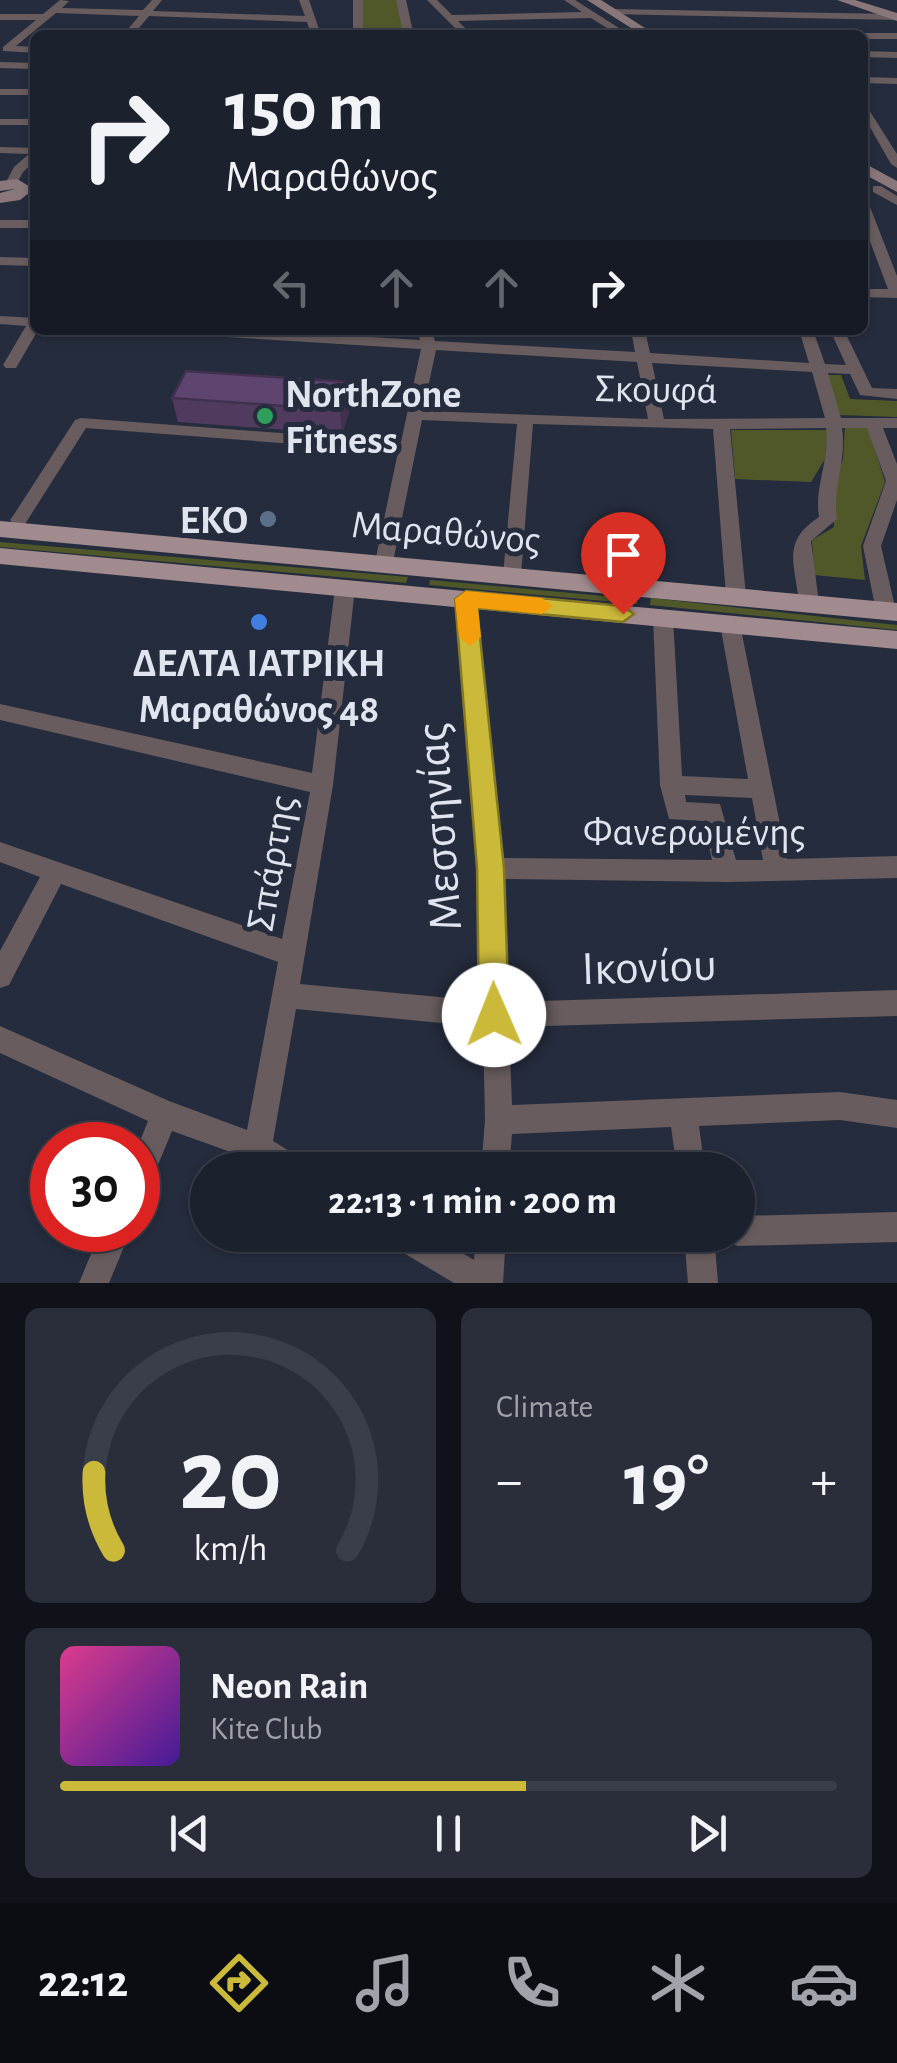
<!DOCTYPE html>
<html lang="en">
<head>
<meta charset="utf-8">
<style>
	body { margin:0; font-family:"Alegreya Sans",sans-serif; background:#292e3a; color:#f1f3f6; height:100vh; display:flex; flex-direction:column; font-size:38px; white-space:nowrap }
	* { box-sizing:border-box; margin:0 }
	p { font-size:32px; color:#a0a3aa }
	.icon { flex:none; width:55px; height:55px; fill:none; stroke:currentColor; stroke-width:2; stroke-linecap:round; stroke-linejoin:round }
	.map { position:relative; height:1283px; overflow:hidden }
	.side { display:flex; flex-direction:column; gap:25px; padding:25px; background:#0f1219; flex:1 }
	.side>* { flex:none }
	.banner { position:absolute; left:30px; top:30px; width:838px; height:305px; border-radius:15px; box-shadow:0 2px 8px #0004,0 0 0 2px #3a3e4a; background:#1c212e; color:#f1f3f6; overflow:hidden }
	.speed { position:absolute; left:30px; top:1122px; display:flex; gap:20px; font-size:50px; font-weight:700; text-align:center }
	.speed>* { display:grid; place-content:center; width:130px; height:130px; border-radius:50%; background:#1c212e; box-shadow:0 2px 8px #0004,0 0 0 2px #3a3e4a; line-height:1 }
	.speed .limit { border:15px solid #d22; background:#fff; color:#111 }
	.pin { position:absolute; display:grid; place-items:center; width:85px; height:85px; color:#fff; margin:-102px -42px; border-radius:50% 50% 50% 0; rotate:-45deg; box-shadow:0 0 10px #0007 }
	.pin .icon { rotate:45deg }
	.me { position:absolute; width:110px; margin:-55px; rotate:359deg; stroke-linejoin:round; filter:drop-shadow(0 0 8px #0008) }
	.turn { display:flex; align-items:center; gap:35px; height:210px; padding:0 30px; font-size:45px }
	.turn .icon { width:130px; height:130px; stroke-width:2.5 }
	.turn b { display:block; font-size:70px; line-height:85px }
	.lanes { display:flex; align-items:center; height:95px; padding:0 30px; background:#0003; justify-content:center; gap:50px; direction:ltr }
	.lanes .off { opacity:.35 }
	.big { font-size:75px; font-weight:700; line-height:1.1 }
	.side .card { flex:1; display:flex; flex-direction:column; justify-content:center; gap:15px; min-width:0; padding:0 35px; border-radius:15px; background:#292e3a }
	.side .dial { align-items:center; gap:0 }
	.dial svg { height:260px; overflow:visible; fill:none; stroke:#3a3e4a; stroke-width:7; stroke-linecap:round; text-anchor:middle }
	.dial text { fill:#f1f3f6; stroke:none }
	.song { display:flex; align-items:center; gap:30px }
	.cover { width:120px; height:120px; border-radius:15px; background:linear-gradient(135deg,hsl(330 70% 55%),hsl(260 70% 35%)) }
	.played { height:10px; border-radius:5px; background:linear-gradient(90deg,#cbb939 60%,#3a3e4a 60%) }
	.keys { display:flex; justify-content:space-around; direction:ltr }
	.heat { display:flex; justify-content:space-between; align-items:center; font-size:55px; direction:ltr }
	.side .tiles { flex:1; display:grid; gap:25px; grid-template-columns:1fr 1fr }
	.card:last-child { grid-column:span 2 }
	.trip { position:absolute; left:190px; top:1152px; width:565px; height:100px; border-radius:50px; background:#1c212e; box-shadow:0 2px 8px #0004,0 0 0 2px #3a3e4a; font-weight:700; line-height:100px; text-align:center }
	.dock { display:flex; height:160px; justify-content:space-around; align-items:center; background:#0b0d12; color:#a0a3aa }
	.dock .icon { width:70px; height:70px }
	.dock .active { color:#cbb939 }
	.dock b { font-size:45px; color:#f1f3f6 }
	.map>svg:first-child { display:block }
	.green { fill:#50582a }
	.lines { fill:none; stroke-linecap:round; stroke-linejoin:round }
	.street { fill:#685c5e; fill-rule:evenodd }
	.secondary { fill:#89777a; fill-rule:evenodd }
	.primary { fill:#a28b8f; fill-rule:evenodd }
	.wall { fill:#503b5f }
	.shaded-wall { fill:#41304e }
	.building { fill:#5d456f; stroke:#41304e; stroke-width:2.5 }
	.route { fill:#cbb939; stroke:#847825; stroke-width:2.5 }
	.slow { fill:#f59e0b }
	.leisure-dot { fill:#2e9e5b; stroke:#252c3d; stroke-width:4 }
	.service-dot { fill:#5c6f8a; stroke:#252c3d; stroke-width:4 }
	.shop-dot { fill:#3f7fe0; stroke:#252c3d; stroke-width:4 }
	.labels { text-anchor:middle; stroke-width:10; stroke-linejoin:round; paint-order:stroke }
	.street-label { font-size:40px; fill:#dfe4ef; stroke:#252c3d }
	.poi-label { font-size:40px; font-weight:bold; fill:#dfe4ef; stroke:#252c3d; text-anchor:start }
	.near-street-label { font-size:48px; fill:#dfe4ef; stroke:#252c3d }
</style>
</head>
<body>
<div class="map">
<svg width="897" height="1283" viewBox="0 0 897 1283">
	<rect width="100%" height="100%" fill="#252c3d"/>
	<g class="green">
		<path d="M 360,0 L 398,0 L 411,35 L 361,35 Z"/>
		<path d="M 827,375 L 841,375 L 850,399 L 897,401 L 897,417 L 840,415 Z"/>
		<path d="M 845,426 L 868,427 L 885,482 L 861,546 L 865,580 L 814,575 L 812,540 L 834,527 L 833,486 L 843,459 Z"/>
		<path d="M 731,430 L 829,430 L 825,459 L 811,482 L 735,479 Z"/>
		<path d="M 0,542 L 408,577 L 406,583 L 0,547 Z"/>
		<path d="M 430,580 L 637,599 L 637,604 L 429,585 Z"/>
		<path d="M 651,598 L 897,625 L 897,630 L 650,605 Z"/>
	</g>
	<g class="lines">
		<g class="street">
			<path d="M 60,0 L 69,1 L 62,8 L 143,10 L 152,0 L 162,0 L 153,11 L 305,16 L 299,0 L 309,0 L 321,35 L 311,35 L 307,22 L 149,16 L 133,35 L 123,35 L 139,16 L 56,13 L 16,46 L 35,47 L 35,53 L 3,51 L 3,47 L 36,20 L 0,20 L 0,14 L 43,14 Z"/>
			<rect x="353" y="0" width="10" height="35"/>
			<path d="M 396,0 L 406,0 L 412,27 L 419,35 L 409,35 L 402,28 Z"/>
			<path d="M 427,0 L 437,0 L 452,15 L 582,12 L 564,0 L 575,0 L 630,35 L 618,35 L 591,18 L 458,21 L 472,35 L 462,35 Z"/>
			<path d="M 613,9 L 896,14 L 897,20 L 610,14 Z"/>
			<path d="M 645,29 L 816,32 L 821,35 L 642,34 Z"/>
			<path d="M 862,33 L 897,33 L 897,39 L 862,39 L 862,35 L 858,35 Z"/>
			<path d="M 862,51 L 897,52 L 897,58 L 862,57 Z"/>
			<path d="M 0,62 L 35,63 L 35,69 L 0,68 Z"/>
			<path d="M 862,77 L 897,78 L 897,84 L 862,83 Z"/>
			<rect x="0" y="89" width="35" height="6"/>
			<path d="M 862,99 L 897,154 L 897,168 L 891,164 L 862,113 Z"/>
			<rect x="0" y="119" width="35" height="6"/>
			<path d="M 0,147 L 35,148 L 35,161 L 23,172 L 15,187 L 5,184 L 14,167 L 29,154 L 0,153 Z"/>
			<path d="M 873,186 L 881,186 L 897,196 L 897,205 L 873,192 Z"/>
			<path d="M 862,198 L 868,202 L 897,276 L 897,298 L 862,297 L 862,289 L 888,289 L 862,220 Z"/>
			<rect x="0" y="220" width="35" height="8"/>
			<path d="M 0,257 L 35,258 L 35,266 L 0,265 Z"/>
			<path d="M 0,316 L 35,318 L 35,330 L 38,330 L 16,368 L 6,368 L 3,365 L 26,326 L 0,324 Z"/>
			<path d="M 170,330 L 252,330 L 420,340 L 417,330 L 431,330 L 435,341 L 635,352 L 631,330 L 645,330 L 650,353 L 809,363 L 799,330 L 813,330 L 825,364 L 846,365 L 830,330 L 844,330 L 872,388 L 897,389 L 897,399 L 860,395 L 850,374 L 828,373 L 841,418 L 897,418 L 897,428 L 883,428 L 897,464 L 897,500 L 881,546 L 896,611 L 886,618 L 876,611 L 863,546 L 886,481 L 867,428 L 842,428 C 847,460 832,488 837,519 L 811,541 L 819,603 L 809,610 L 799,603 C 795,563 781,542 819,517 C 814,485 830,462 826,428 L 730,429 L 746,596 L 736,603 L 726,596 L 713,429 L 533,424 L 521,575 L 512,582 L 503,575 L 517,424 L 422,420 L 393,562 L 384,568 L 375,562 L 398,452 L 86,428 L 25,524 L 13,524 L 10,520 L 13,516 L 75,420 L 81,418 L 401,442 L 421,349 L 177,334 ZM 436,350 L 637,362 L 648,419 L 423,411 ZM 652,363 L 812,372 L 825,418 L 664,419 Z"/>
			<path d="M 345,581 L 355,588 L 333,785 L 300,984 L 482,1001 L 479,868 L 456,599 L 459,594 L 466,592 L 476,599 L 502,858 L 712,860 L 703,821 L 669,819 L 660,785 L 653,618 L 663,611 L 673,618 L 682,776 L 748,779 L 720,624 L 730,617 L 740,624 L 787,859 L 897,856 L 897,878 L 727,882 L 503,879 L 508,1002 L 897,990 L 897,1016 L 509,1027 L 512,1105 L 840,1092 L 897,1100 L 897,1128 L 840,1120 L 699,1126 L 705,1170 L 677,1170 L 671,1127 L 512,1134 L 509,1170 L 481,1170 L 485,1120 L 483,1027 L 296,1009 L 273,1141 L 304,1160 L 308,1170 L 267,1170 L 250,1159 L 172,1131 L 148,1189 L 138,1193 L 138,1146 L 148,1121 L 0,1053 L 0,1026 L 169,1101 L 247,1130 L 278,962 L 61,884 L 9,985 L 0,988 L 0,951 L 40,877 L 0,862 L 0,842 L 282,939 L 310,792 L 0,720 L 0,704 L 312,773 L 335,588 ZM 685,795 L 752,798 L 763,860 L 736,860 L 720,804 L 686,802 Z"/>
			<path d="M 897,1212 L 897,1242 L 738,1246 L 727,1242 L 725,1235 L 738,1235 L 738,1216 Z"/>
			<path d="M 101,1230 L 131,1230 L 109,1283 L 79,1283 Z"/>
			<path d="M 388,1235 L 432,1235 L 474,1260 L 476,1235 L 506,1235 L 503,1283 L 454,1283 L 392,1246 Z"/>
			<path d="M 684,1235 L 714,1235 L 718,1283 L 688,1283 Z"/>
		</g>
		<g class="secondary">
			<path d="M 587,0 L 601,0 L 656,35 L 642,35 Z"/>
			<path d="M 837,0 L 855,0 L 897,13 L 897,21 Z"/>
			<path d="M 862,162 L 897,181 L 897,192 L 862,173 Z"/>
			<path d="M 17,179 L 34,189 L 20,200 L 0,203 L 0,193 L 15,189 L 0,191 L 0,181 Z"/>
		</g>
		<g class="primary">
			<path d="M 0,521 L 897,603 L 897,621 L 0,537 Z"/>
			<path d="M 0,548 L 897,631 L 897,649 L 0,564 Z"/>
		</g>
	</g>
	<path class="wall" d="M 172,398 L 351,406 L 342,434 L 178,422 Z"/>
	<path class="shaded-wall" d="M 349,382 L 351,406 L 342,434 L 340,410 Z"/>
	<path class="building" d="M 186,371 L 349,382 L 340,410 L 172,398 Z"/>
	<path class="route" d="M 466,591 L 623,606 L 634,614 L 623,622 L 477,608 L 504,868 L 509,1015 L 505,1025 L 494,1030 L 483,1025 L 479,1015 L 477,868 L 455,599 Z"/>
	<path class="slow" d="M 466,591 L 542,598 L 553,606 L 542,614 L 478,608 L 481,637 L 470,646 L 459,637 L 455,599 Z"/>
	<circle class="leisure-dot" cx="265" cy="416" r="10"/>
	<circle class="service-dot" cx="268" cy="519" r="10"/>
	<circle class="shop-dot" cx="259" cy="622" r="10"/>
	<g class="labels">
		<g class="street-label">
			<text transform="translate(656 388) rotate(1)" y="14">Σκουφά</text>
			<text transform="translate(446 531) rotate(5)" y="14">Μαραθώνος</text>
			<text x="694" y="845">Φανερωμένης</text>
			<text transform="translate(270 863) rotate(-80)" y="14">Σπάρτης</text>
		</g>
		<g class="poi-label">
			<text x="285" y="407">NorthZone<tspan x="285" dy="46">Fitness</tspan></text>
			<text x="248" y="533" text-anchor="end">EKO</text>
			<text x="259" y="676" text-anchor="middle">ΔΕΛΤΑ ΙΑΤΡΙΚΗ<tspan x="259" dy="46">Μαραθώνος 48</tspan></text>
		</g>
		<g class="near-street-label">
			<text transform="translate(437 827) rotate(-94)" y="17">Μεσσηνίας</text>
			<text transform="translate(649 965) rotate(-2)" y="17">Ικονίου</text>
		</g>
	</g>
</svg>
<div class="speed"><div class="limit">30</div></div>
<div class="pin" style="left:623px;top:614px;background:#d93025"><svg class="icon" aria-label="arrive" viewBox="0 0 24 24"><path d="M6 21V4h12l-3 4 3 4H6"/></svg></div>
<svg class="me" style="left:494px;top:1015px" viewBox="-20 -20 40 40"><circle r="19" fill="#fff"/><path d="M0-13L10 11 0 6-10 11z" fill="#cbb939"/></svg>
<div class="trip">22:13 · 1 min · 200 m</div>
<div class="banner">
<div class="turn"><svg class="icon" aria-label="right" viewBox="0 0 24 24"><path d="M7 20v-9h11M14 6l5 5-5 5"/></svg><div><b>150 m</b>Μαραθώνος</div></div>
<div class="lanes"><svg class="icon off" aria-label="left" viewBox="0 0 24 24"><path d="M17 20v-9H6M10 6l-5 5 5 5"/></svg><svg class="icon off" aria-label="ahead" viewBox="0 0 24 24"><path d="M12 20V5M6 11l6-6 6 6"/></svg><svg class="icon off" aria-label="ahead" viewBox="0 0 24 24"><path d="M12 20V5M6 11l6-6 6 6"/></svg><svg class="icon" aria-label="right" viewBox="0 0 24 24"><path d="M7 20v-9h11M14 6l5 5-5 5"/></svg></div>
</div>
</div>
<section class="side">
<div class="tiles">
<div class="card dial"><svg viewBox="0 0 100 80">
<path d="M14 69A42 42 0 1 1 86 69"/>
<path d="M14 69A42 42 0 0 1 8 45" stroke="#cbb939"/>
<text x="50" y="56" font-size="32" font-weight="700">20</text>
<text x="50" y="72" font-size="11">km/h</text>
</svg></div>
<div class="card"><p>Climate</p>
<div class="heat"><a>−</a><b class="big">19°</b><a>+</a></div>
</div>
<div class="card">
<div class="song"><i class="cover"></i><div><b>Neon Rain</b><p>Kite Club</p></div></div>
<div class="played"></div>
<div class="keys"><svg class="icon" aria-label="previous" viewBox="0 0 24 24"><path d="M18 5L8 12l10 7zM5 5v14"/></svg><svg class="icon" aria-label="pause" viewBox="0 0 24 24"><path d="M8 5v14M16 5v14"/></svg><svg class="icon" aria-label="next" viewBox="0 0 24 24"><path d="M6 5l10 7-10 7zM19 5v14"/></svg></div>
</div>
</div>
</section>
<nav class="dock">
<b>22:12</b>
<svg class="icon active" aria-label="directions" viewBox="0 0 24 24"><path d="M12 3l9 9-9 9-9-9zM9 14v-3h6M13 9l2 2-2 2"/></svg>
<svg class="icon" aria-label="music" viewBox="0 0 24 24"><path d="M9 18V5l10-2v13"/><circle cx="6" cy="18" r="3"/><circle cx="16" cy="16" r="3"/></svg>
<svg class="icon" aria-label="phone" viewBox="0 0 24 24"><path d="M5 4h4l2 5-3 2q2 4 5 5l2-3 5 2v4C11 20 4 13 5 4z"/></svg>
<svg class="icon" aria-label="climate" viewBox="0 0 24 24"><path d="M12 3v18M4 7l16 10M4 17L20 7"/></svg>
<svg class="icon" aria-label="car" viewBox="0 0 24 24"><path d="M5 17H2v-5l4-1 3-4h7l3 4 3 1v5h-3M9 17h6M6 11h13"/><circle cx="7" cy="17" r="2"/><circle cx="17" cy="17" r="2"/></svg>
</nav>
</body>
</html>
